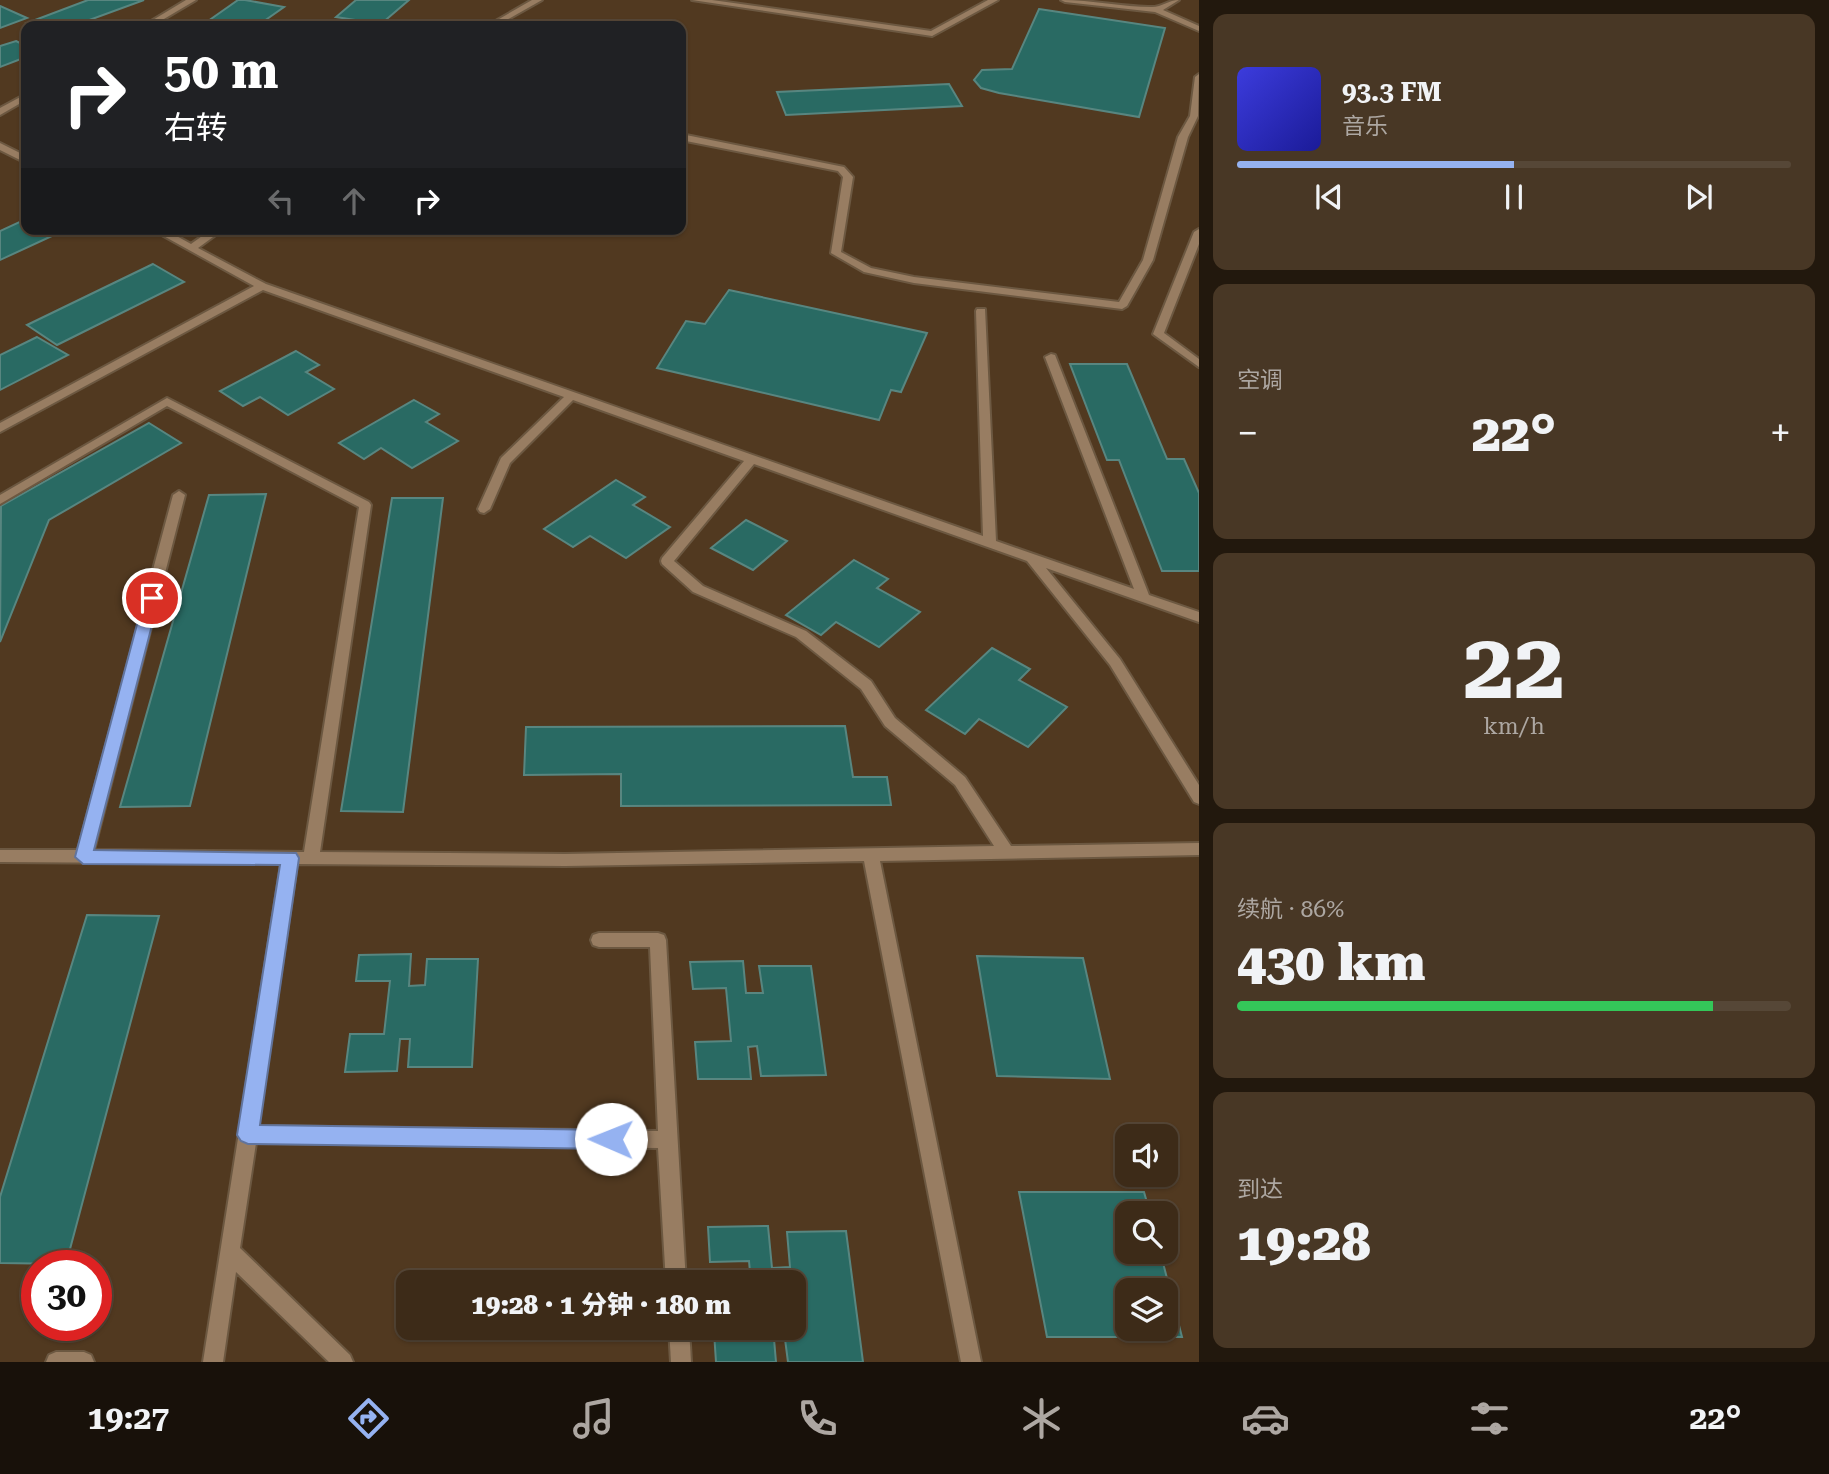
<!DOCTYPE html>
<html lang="zh">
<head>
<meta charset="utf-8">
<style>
	body { margin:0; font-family:"Roboto Serif","Noto Sans SC",serif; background:#483725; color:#f1f3f6; height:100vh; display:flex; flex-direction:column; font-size:26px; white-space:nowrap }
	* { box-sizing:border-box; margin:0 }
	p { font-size:23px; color:#ada7a2 }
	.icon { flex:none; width:38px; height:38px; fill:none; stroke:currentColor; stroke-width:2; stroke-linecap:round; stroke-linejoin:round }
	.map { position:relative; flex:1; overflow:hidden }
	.sheet { display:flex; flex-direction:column; gap:14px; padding:14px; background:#22180d; width:630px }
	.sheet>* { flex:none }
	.hud { position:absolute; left:21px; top:21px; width:665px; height:214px; border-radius:14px; box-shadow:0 2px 5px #0004,0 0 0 2px #564737; background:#202124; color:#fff; overflow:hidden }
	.tools { position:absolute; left:1115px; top:1124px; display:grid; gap:14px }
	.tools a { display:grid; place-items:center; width:63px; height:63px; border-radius:14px; background:#3d2b18; box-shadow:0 2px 5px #0004,0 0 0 2px #564737; font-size:35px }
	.speed { position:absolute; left:21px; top:1250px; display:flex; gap:14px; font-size:35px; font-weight:700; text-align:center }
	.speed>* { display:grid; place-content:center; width:91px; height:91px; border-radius:50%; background:#3d2b18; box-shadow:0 2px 5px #0004,0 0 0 2px #564737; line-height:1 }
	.speed .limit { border:10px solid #d22; background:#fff; color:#111 }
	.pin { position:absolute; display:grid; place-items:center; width:60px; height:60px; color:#fff; margin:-30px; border:4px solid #fff; border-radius:50%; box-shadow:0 2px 7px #0007 }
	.me { position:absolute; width:77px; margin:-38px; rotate:271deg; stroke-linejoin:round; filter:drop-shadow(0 0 5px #0008) }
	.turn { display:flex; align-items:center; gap:24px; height:147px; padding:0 28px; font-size:32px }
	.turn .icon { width:91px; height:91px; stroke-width:2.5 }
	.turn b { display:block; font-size:49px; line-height:60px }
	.lanes { display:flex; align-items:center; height:66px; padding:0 28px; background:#0003; justify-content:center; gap:35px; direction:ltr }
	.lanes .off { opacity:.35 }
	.big { font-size:52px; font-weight:800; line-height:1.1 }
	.sheet .widget { flex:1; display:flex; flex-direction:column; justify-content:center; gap:10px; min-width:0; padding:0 24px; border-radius:14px; background:#483725 }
	.sheet .dial { align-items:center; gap:0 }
	.dial b { font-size:91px; line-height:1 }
	.song { display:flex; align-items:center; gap:21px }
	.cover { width:84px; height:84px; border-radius:10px; background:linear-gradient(135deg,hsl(240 70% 55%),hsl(240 70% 35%)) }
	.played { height:7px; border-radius:4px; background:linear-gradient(90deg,#95b2f1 50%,#564737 50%) }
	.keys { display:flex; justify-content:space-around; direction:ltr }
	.heat { display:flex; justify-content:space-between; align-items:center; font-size:38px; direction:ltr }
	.charge { height:10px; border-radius:5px; background:linear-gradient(90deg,#34c759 86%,#564737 0) }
	.trip { position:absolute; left:396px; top:1270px; width:410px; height:70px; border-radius:14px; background:#3d2b18; box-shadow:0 2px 5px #0004,0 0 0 2px #564737; font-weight:800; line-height:70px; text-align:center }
	.tab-bar { display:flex; height:112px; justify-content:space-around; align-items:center; background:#18110a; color:#ada7a2 }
	.tab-bar .icon { width:49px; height:49px }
	.tab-bar .on { color:#95b2f1 }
	.tab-bar b { font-size:32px; color:#f1f3f6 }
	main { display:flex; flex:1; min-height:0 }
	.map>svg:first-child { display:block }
	.building { fill:#296a63; stroke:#588680; stroke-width:2; fill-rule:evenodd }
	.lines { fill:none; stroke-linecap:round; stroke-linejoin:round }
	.minor-casing { stroke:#6c5841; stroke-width:4 }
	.minor { fill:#987d62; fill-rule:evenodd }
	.route { fill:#95b2f1; stroke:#61749d; stroke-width:2 }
</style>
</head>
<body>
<main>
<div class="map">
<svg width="1199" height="1362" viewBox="0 0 1199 1362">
	<rect width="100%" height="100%" fill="#513920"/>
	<g class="building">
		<path d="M 88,0 L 144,0 L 73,26 L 35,26 L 27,23 Z"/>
		<path d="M 238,0 L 245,0 L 284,7 L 257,26 L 201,26 Z"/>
		<path d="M 356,0 L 409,0 L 381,24 L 336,17 Z"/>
		<path d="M 0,6 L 27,18 L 0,28 Z"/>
		<path d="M 1039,9 L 1165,28 L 1139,117 L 999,93 L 981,88 L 974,80 L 982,70 L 1012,69 Z"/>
		<path d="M 16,41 L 26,46 L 26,57 L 0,67 L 0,46 Z"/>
		<path d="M 949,84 L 962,106 L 786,115 L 777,92 Z"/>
		<path d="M 26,219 L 26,229 L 67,229 L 0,260 L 0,231 Z"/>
		<path d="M 153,264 L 184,282 L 57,345 L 27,325 Z"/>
		<path d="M 729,290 L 927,333 L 901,392 L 891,390 L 879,420 L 657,368 L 686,321 L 705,324 Z"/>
		<path d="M 37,337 L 68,355 L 0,390 L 0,355 Z"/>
		<path d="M 296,351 L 319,365 L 306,372 L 334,389 L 288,415 L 260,397 L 243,406 L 220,391 Z"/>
		<path d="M 1070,364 L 1127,364 L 1167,459 L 1184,459 L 1199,493 L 1199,571 L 1162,571 L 1119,460 L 1107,460 Z"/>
		<path d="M 414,400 L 439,414 L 426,422 L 458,441 L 412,468 L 381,448 L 364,459 L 339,443 Z"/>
		<path d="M 149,423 L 181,443 L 49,520 L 0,642 L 1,506 Z"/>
		<path d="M 616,480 L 645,497 L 633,505 L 670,527 L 626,558 L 590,536 L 573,547 L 544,529 Z"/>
		<path d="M 266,494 L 190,806 L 120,807 L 209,495 Z"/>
		<path d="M 392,498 L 443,498 L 403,812 L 341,811 Z"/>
		<path d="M 746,520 L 787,541 L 753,570 L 711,548 Z"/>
		<path d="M 854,560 L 888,579 L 877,588 L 920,612 L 879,647 L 836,622 L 821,635 L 786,615 Z"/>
		<path d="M 992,648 L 1030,669 L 1019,680 L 1067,707 L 1028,747 L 979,719 L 965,734 L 926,710 Z"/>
		<path d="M 845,726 L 853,777 L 887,777 L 891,805 L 621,806 L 621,774 L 524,775 L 526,727 Z"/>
		<path d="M 87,915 L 159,916 L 66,1264 L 0,1263 L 0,1197 Z"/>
		<path d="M 411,954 L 409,986 L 425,985 L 427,959 L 478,959 L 472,1067 L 408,1067 L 410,1039 L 400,1039 L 397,1071 L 345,1072 L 350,1034 L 384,1034 L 390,981 L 356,981 L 359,955 Z"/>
		<path d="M 977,956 L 1083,958 L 1110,1079 L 997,1076 Z"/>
		<path d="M 743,961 L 746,993 L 763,993 L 759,966 L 811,966 L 826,1075 L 761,1076 L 757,1046 L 748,1047 L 751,1079 L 698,1079 L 695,1042 L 731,1041 L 726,988 L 693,989 L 690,962 Z"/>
		<path d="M 1019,1192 L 1144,1192 L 1150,1213 L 1127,1213 L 1127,1251 L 1160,1251 L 1182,1337 L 1047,1337 ZM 1127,1290 L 1166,1290 L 1166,1328 L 1127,1328 Z"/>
		<path d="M 768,1226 L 772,1268 L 790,1267 L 787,1232 L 846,1231 L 863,1362 L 788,1362 L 785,1339 L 774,1339 L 776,1362 L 716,1362 L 714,1332 L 793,1328 L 793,1283 L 751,1283 L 749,1261 L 710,1262 L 708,1227 Z"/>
	</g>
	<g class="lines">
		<defs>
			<g id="minor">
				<path d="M 186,0 L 196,0 L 152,26 L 143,26 Z"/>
				<path d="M 532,0 L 542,0 L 496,26 L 487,26 Z"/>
				<path d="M 692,0 L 712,0 L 931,31 L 988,0 L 998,0 L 932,36 Z"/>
				<path d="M 1061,0 C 1092,0 1122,7 1152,7 C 1162,7 1169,0 1179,0 L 1163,10 L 1199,26 L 1199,31 L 1155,12 L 1065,2 Z"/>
				<path d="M 1199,74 L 1198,116 L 1188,137 L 1153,260 L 1127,306 L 1122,309 L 914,283 L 864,272 L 831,253 L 843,177 L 838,171 L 681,140 L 681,134 L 844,167 L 853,177 L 841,252 L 871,268 L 914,277 L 1119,302 L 1143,260 L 1178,137 L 1190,116 L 1195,77 Z"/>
				<path d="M 26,94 L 26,100 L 0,115 L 0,108 Z"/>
				<path d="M 0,143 L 26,156 L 26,163 L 0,150 Z"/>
				<path d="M 151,229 L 164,229 L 191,244 L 212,229 L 224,229 L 198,248 L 266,284 L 983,536 L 976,311 L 977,309 L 985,309 L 996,541 L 1134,589 L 1045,357 L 1051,354 L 1055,355 L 1149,595 L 1199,612 L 1199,622 L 1046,568 L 1120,659 L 1199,785 L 1199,804 L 1194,802 L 1110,665 L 1027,561 L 754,464 L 674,561 L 703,586 L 806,631 L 871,681 L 895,718 L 965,777 L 1011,846 L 1199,843 L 1199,855 L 880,861 L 981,1362 L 961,1362 L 864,861 L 565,866 L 297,864 L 258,1126 L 658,1131 L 650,947 L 599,947 L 593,945 L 591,940 L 593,935 L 599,933 L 658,933 L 664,935 L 666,940 L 686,1283 L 666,1283 L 658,1148 L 256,1143 L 240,1248 L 350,1355 L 353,1362 L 329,1362 L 236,1272 L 223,1362 L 203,1362 L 281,864 L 0,862 L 0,850 L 78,850 L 173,495 L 179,491 L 185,495 L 94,850 L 304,852 L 359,507 L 167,406 L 0,504 L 0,495 L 167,398 L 369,502 L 371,505 L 320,852 L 565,854 L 994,846 L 955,785 L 885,726 L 861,689 L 796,637 L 693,592 L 662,564 L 661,561 L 662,558 L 744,461 L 573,400 L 510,463 L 490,509 L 484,513 L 480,512 L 478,509 L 501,458 L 564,397 L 263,290 L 0,432 L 0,423 L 254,286 Z"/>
				<path d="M 1199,229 L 1199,244 L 1164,333 L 1199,359 L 1199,367 L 1153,334 L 1194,232 Z"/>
				<path d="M 669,1328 L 689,1328 L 691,1362 L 671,1362 Z"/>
				<path d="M 56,1352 L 84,1352 L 91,1355 L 94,1362 L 46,1362 L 49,1355 Z"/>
			</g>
		</defs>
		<use href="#minor" class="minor-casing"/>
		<use href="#minor" class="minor"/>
	</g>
	<path class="route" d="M 152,593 L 159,598 L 94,850 L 296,853 L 299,858 L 260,1125 L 611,1130 L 618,1133 L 621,1139 L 618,1146 L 611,1149 L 248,1144 L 241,1141 L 237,1135 L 280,865 L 83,864 L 75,857 L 144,598 Z"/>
</svg>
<div class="tools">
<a><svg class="icon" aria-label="sound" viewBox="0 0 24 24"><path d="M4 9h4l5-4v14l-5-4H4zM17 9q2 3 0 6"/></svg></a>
<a><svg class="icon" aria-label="search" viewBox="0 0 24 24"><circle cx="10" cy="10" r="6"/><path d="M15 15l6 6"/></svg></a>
<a><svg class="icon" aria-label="layers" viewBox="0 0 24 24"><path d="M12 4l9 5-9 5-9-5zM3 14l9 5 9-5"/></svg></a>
</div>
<div class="speed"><div class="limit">30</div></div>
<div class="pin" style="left:152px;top:598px;background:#d93025"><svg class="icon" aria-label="arrive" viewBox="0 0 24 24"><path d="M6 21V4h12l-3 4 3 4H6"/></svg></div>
<svg class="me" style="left:611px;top:1139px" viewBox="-20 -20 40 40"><circle r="19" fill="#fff"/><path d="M0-13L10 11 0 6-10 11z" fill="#95b2f1"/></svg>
<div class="trip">19:28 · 1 分钟 · 180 m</div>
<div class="hud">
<div class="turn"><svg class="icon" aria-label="right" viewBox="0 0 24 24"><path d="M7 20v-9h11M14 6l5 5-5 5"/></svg><div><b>50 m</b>右转</div></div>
<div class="lanes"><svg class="icon off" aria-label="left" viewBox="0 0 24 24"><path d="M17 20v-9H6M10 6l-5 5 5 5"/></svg><svg class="icon off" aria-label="ahead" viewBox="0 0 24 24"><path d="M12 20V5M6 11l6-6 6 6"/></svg><svg class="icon" aria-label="right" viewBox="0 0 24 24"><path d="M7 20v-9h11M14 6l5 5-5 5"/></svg></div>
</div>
</div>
<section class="sheet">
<div class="widget">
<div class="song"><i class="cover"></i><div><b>93.3 FM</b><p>音乐</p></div></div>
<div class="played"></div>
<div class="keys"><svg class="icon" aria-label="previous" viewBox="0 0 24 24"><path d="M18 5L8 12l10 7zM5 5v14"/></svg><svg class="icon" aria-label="pause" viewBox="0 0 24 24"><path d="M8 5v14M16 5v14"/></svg><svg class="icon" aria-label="next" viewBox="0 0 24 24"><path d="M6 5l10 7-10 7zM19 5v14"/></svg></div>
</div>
<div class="widget"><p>空调</p>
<div class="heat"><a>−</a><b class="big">22°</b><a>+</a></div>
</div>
<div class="widget dial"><b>22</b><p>km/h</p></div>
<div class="widget"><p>续航 · 86%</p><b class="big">430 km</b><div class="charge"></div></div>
<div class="widget"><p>到达</p><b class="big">19:28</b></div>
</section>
</main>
<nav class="tab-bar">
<b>19:27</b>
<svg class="icon on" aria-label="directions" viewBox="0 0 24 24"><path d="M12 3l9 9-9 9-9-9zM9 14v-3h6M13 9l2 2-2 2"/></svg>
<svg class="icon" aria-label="music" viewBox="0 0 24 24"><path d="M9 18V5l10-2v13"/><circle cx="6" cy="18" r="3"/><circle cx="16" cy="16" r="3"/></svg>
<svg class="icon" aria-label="phone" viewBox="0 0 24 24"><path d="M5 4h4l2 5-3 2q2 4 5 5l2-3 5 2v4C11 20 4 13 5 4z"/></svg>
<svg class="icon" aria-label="climate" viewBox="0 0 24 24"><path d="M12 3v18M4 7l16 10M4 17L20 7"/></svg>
<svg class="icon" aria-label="car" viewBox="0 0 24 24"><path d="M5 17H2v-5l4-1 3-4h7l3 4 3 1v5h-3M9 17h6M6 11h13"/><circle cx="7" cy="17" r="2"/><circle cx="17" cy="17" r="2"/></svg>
<svg class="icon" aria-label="filters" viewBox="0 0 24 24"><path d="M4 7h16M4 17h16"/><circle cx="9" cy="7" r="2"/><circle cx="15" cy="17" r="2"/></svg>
<b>22°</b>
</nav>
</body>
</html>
